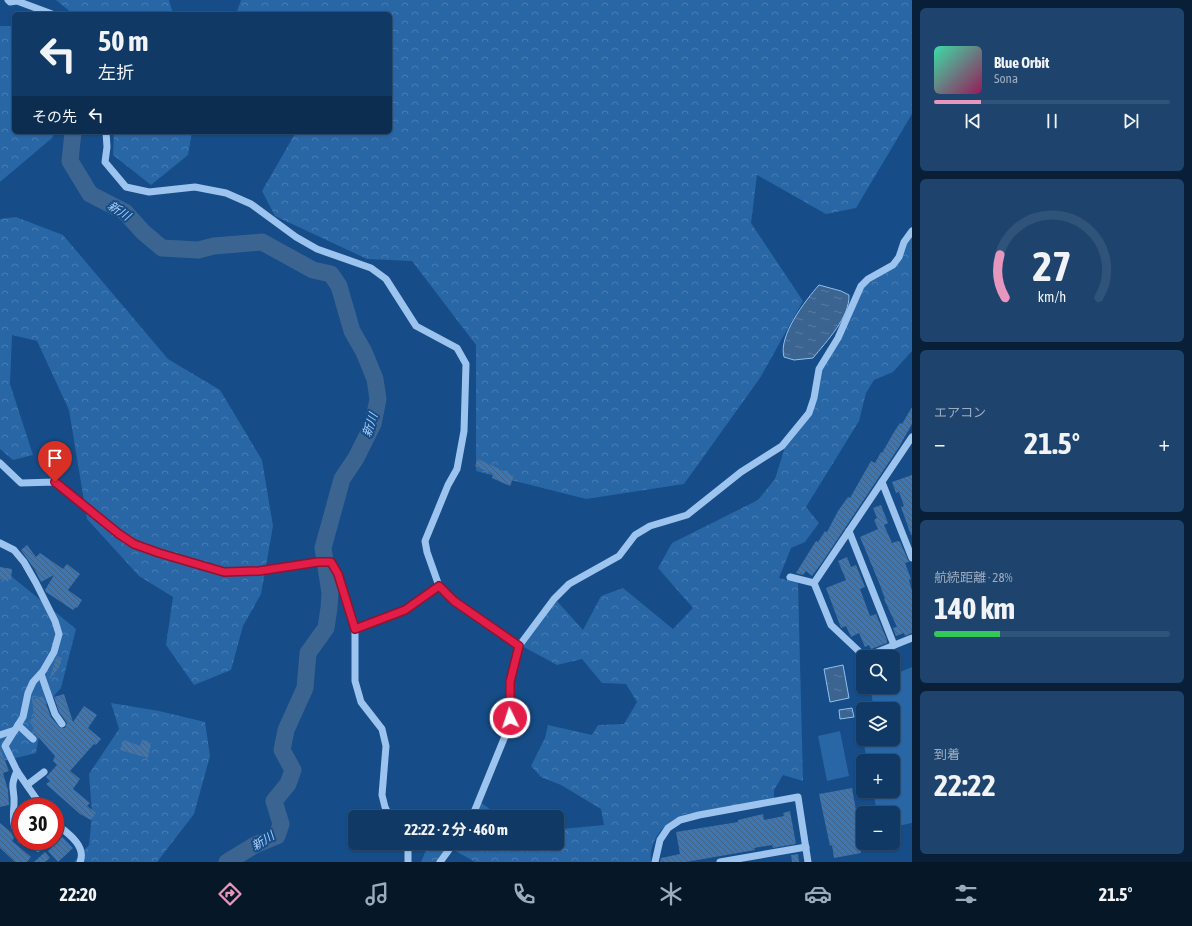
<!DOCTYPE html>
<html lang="ja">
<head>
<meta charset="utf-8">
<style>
	body { margin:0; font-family:"Asap Condensed","Noto Sans JP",sans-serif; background:#1e446e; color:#f1f3f6; height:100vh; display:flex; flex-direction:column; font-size:15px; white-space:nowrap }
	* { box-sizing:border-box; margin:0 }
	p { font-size:13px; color:#9cacbf }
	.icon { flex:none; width:22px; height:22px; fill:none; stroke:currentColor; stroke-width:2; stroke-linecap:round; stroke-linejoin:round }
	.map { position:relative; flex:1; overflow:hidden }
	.drawer { display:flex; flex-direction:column; gap:8px; padding:8px; background:#091f38; width:280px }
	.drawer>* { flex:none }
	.hud { position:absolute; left:12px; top:12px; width:380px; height:122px; border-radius:6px; box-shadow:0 1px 3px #0004,0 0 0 1px #305379; background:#103965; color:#f1f3f6; overflow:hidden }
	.fabs { position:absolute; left:856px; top:650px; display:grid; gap:8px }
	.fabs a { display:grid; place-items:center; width:44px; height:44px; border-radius:6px; background:#103965; box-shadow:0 1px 3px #0004,0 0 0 1px #305379; font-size:20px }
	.speed { position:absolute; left:12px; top:798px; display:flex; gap:8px; font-size:20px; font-weight:700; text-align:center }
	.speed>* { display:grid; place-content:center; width:52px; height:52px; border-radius:50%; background:#103965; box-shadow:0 1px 3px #0004,0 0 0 1px #305379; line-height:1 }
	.speed .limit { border:6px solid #d22; background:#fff; color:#111 }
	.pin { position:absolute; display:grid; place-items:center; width:34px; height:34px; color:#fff; margin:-41px -17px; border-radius:50% 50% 50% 0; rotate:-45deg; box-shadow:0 0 4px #0007 }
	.pin .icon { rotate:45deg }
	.me { position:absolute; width:44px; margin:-22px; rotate:356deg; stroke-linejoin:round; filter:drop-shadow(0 0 3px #0008) }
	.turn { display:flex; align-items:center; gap:14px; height:84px; padding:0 20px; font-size:18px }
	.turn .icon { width:52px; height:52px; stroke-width:2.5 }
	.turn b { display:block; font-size:28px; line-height:34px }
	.then { display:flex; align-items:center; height:38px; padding:0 20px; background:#0003; gap:8px; font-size:15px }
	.big { font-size:30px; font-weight:700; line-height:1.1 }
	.drawer .widget { flex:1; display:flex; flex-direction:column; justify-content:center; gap:6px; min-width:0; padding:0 14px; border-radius:6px; background:#1e446e }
	.drawer .dial { align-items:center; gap:0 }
	.dial svg { height:104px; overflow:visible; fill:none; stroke:#305379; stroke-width:7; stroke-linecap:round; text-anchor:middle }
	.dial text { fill:#f1f3f6; stroke:none }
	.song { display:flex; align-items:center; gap:12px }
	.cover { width:48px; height:48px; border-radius:6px; background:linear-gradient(135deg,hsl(160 70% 55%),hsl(330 70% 35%)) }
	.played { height:4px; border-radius:2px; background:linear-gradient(90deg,#e797bd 20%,#305379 20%) }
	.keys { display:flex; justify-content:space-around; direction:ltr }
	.heat { display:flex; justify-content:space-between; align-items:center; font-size:22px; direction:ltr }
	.charge { height:6px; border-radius:3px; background:linear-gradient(90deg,#34c759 28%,#305379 0) }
	.trip { position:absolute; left:348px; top:810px; width:216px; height:40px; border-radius:6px; background:#103965; box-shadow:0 1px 3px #0004,0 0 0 1px #305379; font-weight:700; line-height:40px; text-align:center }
	.tab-bar { display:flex; height:64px; justify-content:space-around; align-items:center; background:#061728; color:#9cacbf }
	.tab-bar .icon { width:28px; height:28px }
	.tab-bar .current { color:#e797bd }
	.tab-bar b { font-size:18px; color:#f1f3f6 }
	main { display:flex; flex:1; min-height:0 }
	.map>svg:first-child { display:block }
	.forest { fill:url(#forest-crowns) }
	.pitch { fill:#2866a6 }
	.water { fill:url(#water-ripples); stroke:#8ec0f1 }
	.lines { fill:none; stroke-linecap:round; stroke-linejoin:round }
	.river { stroke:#3c6490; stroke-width:17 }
	.building { fill:url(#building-back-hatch) }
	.minor { stroke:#9cc4ee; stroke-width:7 }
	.route-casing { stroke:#92132f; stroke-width:10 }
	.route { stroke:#e11d48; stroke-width:7 }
	.labels { text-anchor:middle; stroke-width:4; stroke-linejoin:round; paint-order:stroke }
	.water-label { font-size:12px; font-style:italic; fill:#a7cef6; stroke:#164c87 }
</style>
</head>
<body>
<main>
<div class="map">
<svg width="912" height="862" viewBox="0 0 912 862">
	<defs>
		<pattern id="forest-crowns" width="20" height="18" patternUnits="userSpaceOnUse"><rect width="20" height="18" fill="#2866a6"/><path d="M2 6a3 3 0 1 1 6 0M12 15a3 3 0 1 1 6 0" fill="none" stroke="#487db3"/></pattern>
		<pattern id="water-ripples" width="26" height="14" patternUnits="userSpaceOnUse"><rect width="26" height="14" fill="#3c6490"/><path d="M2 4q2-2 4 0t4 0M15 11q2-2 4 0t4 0" fill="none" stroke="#597ba1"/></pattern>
		<pattern id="building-back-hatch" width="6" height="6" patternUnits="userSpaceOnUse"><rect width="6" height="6" fill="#3e76b1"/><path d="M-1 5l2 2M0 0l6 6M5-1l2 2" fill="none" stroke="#45617e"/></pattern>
	</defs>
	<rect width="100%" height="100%" fill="#164c87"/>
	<g class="forest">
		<path d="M 56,0 L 169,0 L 173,14 L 73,14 Z"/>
		<path d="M 241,0 L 912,0 L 912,114 L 856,208 L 826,214 L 757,175 L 751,223 L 803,301 L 760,378 L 684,484 L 586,499 L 476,471 L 476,345 L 412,261 L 367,259 L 275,216 L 262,191 L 296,132 L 390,132 L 390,14 L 236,14 Z"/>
		<path d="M 0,26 L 14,26 L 14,132 L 55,132 L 52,138 L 0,182 Z"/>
		<path d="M 114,132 L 192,132 L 188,155 L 151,185 L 113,155 Z"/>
		<path d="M 16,217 L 63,235 L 168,359 L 220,390 L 262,460 L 273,526 L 261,594 L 243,626 L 231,670 L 194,685 L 166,645 L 173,597 L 139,576 L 87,519 L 69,410 L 37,341 L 12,335 L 10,384 L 33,455 L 13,460 L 0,449 L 0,219 Z"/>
		<path d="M 912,233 L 912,351 L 893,372 L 874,380 L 866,393 L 859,421 L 806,507 L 819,523 L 805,542 L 791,548 L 779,578 L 798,583 L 803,781 L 783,775 L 774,790 L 774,799 L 686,814 C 665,821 649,839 651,862 L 475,862 L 452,849 L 455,843 L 534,843 L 538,845 L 541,843 L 557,843 L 557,832 L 562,829 L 604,825 L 601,809 L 561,785 L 541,777 L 531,766 L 545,738 L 548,725 L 592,735 L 598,725 L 624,724 L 637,702 L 626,684 L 602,683 L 582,659 L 557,665 L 522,646 L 557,601 L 583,630 L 601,596 L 623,588 L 673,629 L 693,608 L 658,568 L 672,543 L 758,500 L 775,479 L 786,444 L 801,426 L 820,371 L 864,286 L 894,265 Z"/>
		<path d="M 0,567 L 76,629 L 61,688 L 44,707 L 36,753 L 0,762 Z"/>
		<path d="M 111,703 L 159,711 L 205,722 L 210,756 L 194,814 L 157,862 L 74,862 L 89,845 L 92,814 L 89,774 L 119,729 Z"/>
		<path d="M 479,801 L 500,817 L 474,817 Z"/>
		<path d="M 437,843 L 450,843 L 437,862 L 421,862 L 427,848 Z"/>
	</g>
	<g class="pitch">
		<path d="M 912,667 L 912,823 L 893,827 L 893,813 L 877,813 L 873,791 L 893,791 L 893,761 L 867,761 L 862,734 L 863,733 L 863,739 L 893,739 L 893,709 L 874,709 L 870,687 L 893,687 L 893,675 Z"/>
		<path d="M 840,731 L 849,776 L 827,781 L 818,736 Z"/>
	</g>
	<g class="water">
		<path d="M 819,285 L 841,291 L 849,295 C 850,317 826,342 813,358 L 794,360 L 784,357 C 778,336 805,301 819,285 Z"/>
		<path d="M 843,665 L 849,698 L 830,702 L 824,669 Z"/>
		<path d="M 852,708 L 854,717 L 840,719 L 839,710 Z"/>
	</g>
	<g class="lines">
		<path class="river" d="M 73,132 L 70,161 L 90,194 L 125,212 L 143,232 L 162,248 L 198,250 L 214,246 L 262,242 L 313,270 L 331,274 L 339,286 L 352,331 L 364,352 L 375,379 L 378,399 L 373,424 L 356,458 L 342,479 L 323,548 L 330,593 L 329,608 L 326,628 L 308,653 L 305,688 L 286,730 L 282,750 L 293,770 L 288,784 L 274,801 L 281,824 L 277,836 L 255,845 L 227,862"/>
	</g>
	<g class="building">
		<path d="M 912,407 L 912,424 L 899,447 L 823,561 L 812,576 L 806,571 L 803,575 L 796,573 L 816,541 L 818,542 L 825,531 L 827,532 L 838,511 L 848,497 L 850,498 L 871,461 L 875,463 L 881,452 L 882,453 L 894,432 L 900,423 L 902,424 Z"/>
		<path d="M 478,459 L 514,476 L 510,486 L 492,478 L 493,474 L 475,466 Z"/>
		<path d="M 912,475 L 912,535 L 911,535 L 901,507 L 904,506 L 899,492 L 896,493 L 892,482 Z"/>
		<path d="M 881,505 L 888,523 L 884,525 L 892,543 L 898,541 L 900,542 L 909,562 L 905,563 L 911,579 L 909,580 L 912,591 L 912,633 L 905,636 L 904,633 L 896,636 L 893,628 L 897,627 L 884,599 L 885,599 L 880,585 L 860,537 L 878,529 L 874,520 L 877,518 L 873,508 Z"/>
		<path d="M 27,545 L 36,557 L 40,553 L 63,569 L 67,564 L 80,574 L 68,590 L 82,600 L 77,608 L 76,607 L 73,610 L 46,592 L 45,590 L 54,575 L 41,582 L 35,570 L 21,550 Z"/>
		<path d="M 847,557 L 851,567 L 856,565 L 865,587 L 860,589 L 870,616 L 876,614 L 887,640 L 887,643 L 871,649 L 869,645 L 865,647 L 859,633 L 851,637 L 846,626 L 841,628 L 826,588 L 846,580 L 838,561 Z"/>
		<path d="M 0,567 L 12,569 L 11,580 L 0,579 Z"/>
		<path d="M 57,656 L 62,658 L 59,668 L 49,680 Z"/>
		<path d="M 64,694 L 73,722 L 84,706 L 97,715 L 88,728 L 101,739 L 96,745 L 94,744 L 70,771 L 80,779 L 73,789 L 90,803 L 87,806 L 96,813 L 91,820 L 80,814 L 46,784 L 50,781 L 46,777 L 57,765 L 53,761 L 55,756 L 32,730 L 34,728 L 29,721 L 34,717 L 32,699 L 43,696 L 51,717 L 60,728 L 65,728 L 67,723 L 59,712 L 54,697 Z"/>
		<path d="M 124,740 L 140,746 L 142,740 L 151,743 L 148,758 L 120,750 Z"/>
		<path d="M 0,748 L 9,771 L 3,773 L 8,790 L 9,805 L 0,807 Z"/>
		<path d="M 852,788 L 861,838 L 859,838 L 861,853 L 834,858 L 832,845 L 830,846 L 819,794 Z"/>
		<path d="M 790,811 L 796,844 L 773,848 L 772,845 L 754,848 L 755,850 L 686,862 L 660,862 L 661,858 L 680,854 L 676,832 L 738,822 L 738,820 L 763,814 L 764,820 L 784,816 L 783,813 Z"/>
		<path d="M 0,823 L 11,832 L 14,838 L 12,841 L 31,857 L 27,862 L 15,862 L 0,848 Z"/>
		<path d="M 62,837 L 73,848 L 58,862 L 48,851 Z"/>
		<path d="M 45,852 L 50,858 L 45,862 L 34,862 Z"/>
		<path d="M 798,854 L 799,862 L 792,862 L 791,855 Z"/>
	</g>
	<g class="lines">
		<g class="minor">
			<path d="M 8,0 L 10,2 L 17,1 L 52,14"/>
			<path d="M 106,132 L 107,147 L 105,162 L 126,187 L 149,192 L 195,187 L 226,193 L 251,204 L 296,237 L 317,249 L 371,268 L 386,279 L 416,326 L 457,348 L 466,364 L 464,431 L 457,469 L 448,485 L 425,541 L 427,552 L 439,586 L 443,591 L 473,615 L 519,646"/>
			<path d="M 912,437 L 814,583 L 831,625 L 865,657 L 912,638"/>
			<path d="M 0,463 L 21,483 L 55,482 L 119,534 L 134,544 L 159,553 L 224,572 L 259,571 L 318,562 L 331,562 L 338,574 L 355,629 L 355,681 L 361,702 L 382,729 L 386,746 L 382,795 L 385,807 L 390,817"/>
			<path d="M 882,482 L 912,558"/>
			<path d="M 849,531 L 894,645"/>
			<path d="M 0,543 L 14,550 L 24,562 L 36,583 L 55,621 L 59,634 L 54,652 L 43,671 L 33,682 L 28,693 L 23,717 L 5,746 L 17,771 L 42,807"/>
			<path d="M 790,577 L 814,583"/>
			<path d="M 355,629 L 405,610 L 439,586"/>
			<path d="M 41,674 L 55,714 L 62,724"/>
			<path d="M 18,725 L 33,739"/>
			<path d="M 0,735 L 15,730"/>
			<path d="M 17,771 C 9,789 15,788 14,804 C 13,819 12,826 21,840"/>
			<path d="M 27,785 L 44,772"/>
			<path d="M 472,817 L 510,724 L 510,682 L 519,646 L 554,599 L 569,584 L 619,556 L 635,535 L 650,526 L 687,515 L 741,472 L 782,446 L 809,413 L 814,398 L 819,369 L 838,338 L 861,286 L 868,279 L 893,265 L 899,257 L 904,242 L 912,231"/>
			<path d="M 55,823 C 66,832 87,845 80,862"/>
			<path d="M 37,841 L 38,848"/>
			<path d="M 408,843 L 408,862"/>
			<path d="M 440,862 L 454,843"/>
			<path d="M 655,862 L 660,840 L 668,828 L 680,820 L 699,815 L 798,797 L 808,862"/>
			<path d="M 720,862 L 806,847"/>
		</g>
	</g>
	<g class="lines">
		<defs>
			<path id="route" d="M 55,482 L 119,534 L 134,544 L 159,553 L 224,572 L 259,571 L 318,562 L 331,562 L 338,574 L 355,629 L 405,610 L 439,586 L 454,601 L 519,646 L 510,682 L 510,718"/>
		</defs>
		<use href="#route" class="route-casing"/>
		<use href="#route" class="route"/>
	</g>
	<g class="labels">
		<g class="water-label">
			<text transform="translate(119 211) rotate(33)" y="4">新川</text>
			<text transform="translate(370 425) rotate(-71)" y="4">新川</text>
			<text transform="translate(263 841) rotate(-32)" y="4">新川</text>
		</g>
	</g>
</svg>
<div class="fabs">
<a><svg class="icon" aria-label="search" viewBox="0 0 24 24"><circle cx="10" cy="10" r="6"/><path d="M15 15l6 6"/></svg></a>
<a><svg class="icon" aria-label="layers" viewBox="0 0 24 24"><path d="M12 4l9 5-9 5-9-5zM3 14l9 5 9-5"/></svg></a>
<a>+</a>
<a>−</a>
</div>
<div class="speed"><div class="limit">30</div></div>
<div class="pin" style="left:55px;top:482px;background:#d93025"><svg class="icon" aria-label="arrive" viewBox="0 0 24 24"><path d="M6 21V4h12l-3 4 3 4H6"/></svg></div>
<svg class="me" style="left:510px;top:718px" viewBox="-20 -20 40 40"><circle r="17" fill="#e11d48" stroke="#fff" stroke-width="3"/><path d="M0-11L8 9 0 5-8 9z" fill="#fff"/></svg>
<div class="trip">22:22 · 2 分 · 460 m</div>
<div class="hud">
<div class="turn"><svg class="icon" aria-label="left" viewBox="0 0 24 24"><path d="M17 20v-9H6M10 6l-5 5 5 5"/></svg><div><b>50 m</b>左折</div></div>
<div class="then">その先<svg class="icon" aria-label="left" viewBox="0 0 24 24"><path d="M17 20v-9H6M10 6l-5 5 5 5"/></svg></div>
</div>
</div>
<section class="drawer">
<div class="widget">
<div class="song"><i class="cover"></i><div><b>Blue Orbit</b><p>Sona</p></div></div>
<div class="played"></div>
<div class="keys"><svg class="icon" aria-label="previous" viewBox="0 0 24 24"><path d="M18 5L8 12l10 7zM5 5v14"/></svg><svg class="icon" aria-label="pause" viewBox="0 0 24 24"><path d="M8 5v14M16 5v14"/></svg><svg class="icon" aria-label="next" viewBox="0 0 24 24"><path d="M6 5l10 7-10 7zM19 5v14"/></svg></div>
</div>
<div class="widget dial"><svg viewBox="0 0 100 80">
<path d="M14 69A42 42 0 1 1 86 69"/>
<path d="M14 69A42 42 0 0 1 10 36" stroke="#e797bd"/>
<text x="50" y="56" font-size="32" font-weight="700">27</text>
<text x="50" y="72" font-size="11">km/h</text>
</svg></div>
<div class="widget"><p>エアコン</p>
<div class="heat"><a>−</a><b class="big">21.5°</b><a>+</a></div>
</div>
<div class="widget"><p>航続距離 · 28%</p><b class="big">140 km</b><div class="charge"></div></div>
<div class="widget"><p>到着</p><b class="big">22:22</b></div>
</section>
</main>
<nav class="tab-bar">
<b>22:20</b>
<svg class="icon current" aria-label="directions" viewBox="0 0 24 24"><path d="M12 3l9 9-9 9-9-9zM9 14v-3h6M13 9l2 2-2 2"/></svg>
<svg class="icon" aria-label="music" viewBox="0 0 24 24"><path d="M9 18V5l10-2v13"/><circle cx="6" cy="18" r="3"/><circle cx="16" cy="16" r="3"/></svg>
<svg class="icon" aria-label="phone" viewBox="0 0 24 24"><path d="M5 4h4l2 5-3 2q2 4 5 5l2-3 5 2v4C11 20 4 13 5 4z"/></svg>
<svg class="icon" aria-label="climate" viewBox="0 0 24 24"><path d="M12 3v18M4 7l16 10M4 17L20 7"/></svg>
<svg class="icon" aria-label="car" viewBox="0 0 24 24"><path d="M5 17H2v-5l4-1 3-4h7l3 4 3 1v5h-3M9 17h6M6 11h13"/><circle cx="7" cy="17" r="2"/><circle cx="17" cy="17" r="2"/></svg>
<svg class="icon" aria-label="filters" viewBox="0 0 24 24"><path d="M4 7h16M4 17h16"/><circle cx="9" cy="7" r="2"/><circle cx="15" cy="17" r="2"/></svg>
<b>21.5°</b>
</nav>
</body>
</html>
